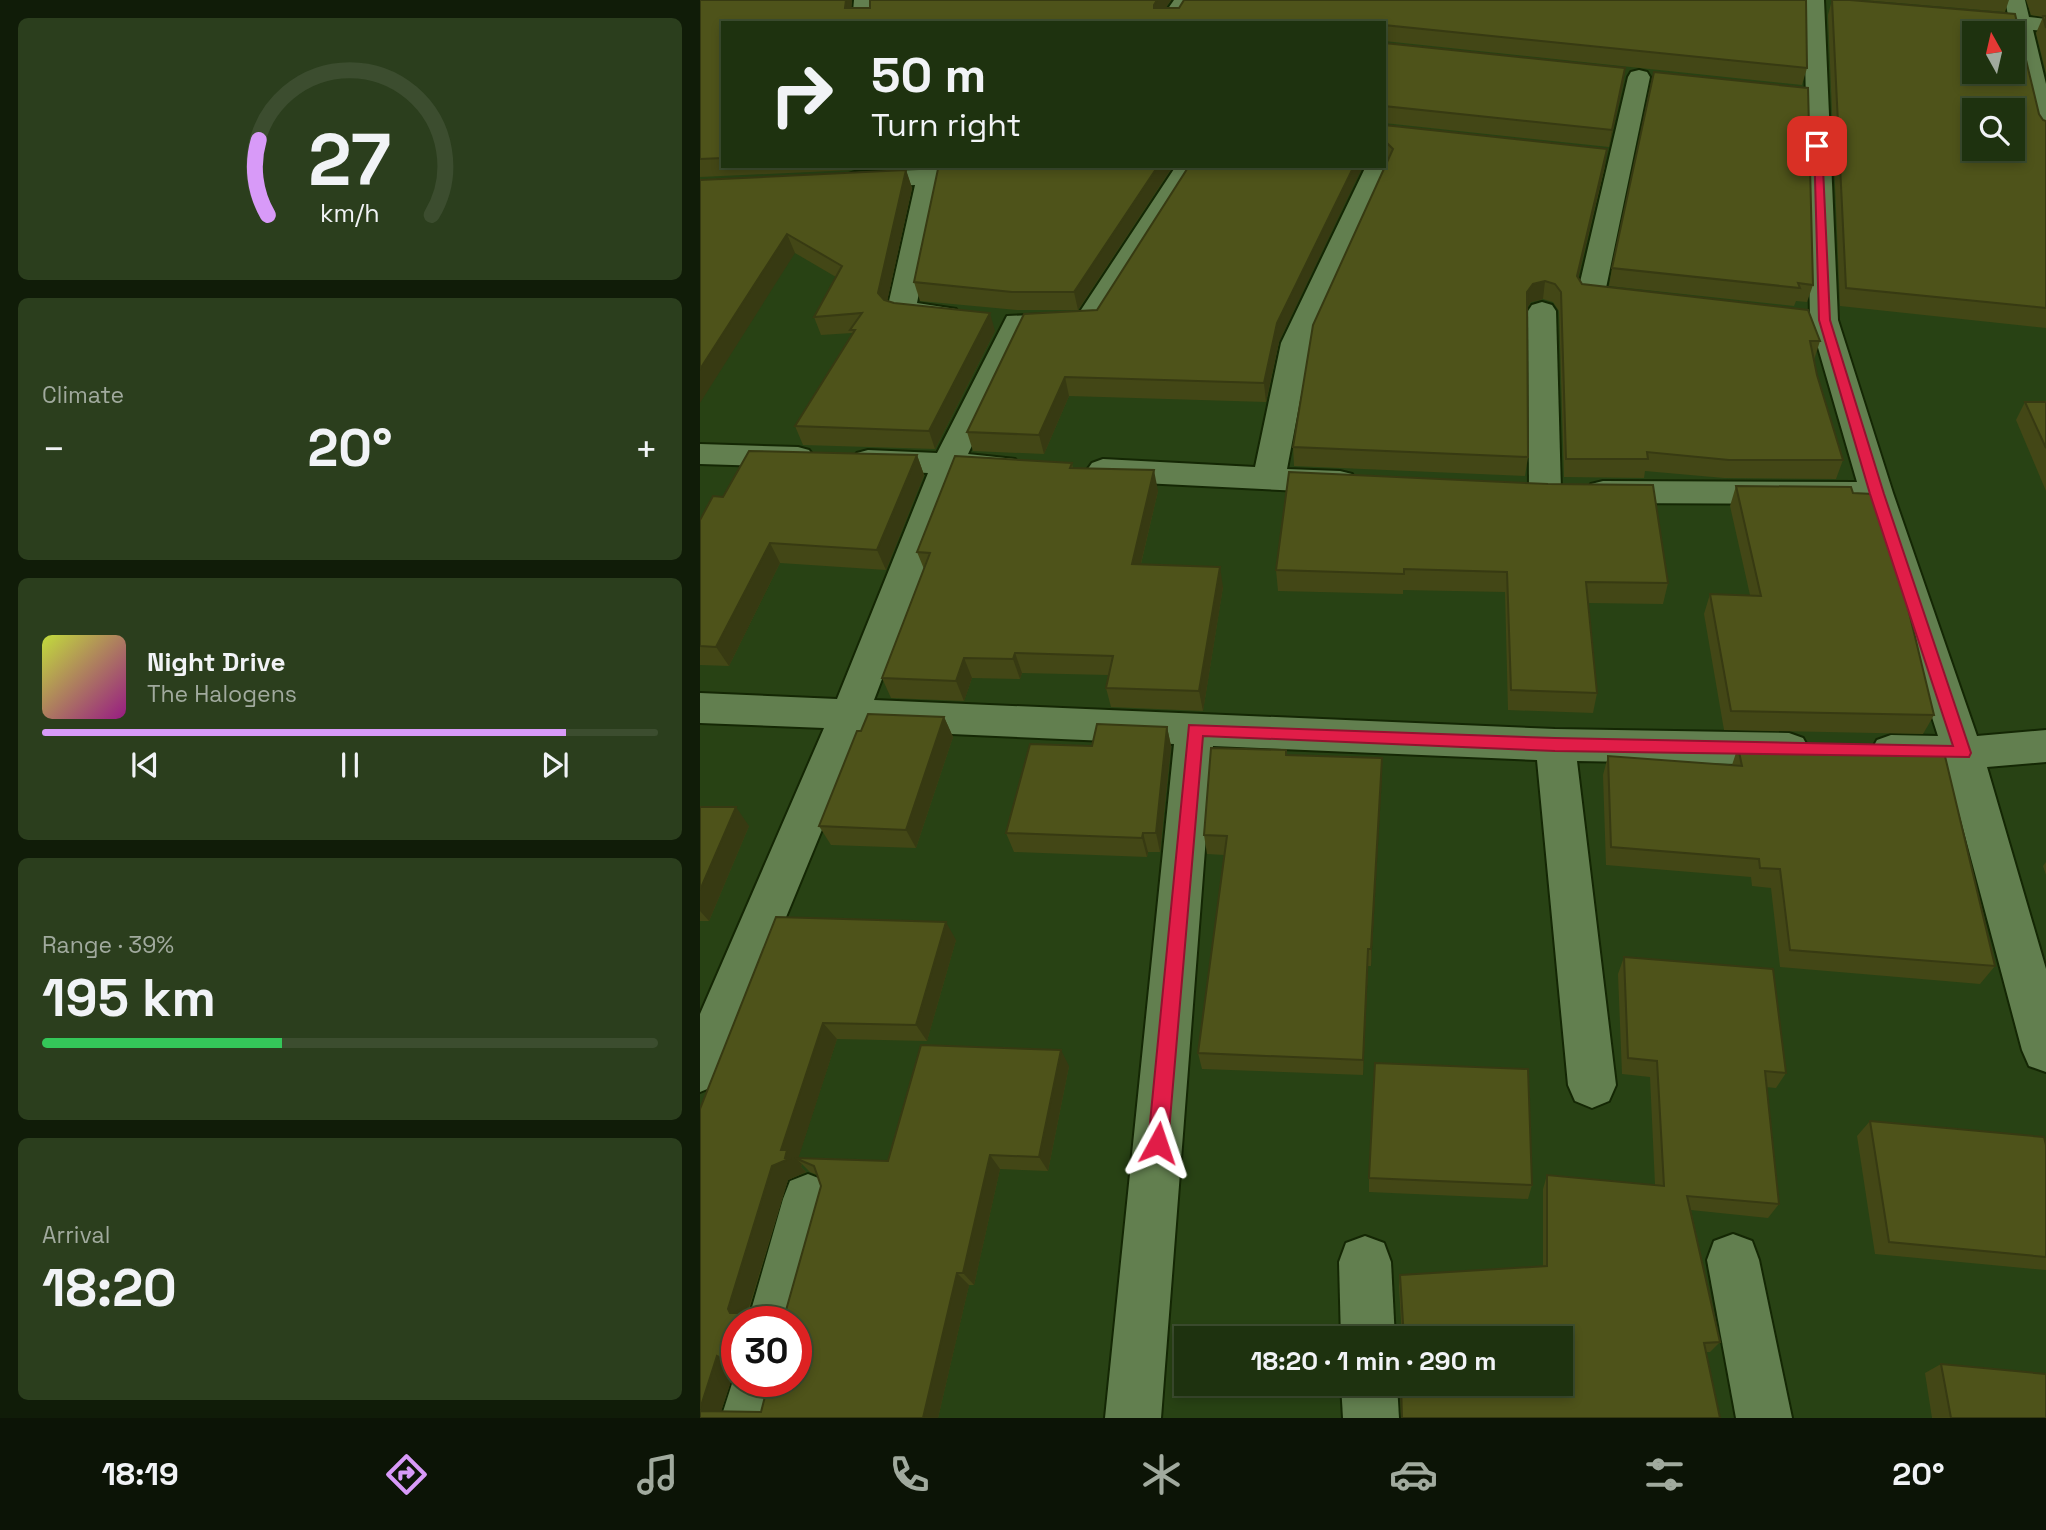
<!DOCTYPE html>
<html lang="en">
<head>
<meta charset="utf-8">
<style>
	body { margin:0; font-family:"Space Grotesk",sans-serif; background:#2b3e1d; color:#f1f3f6; height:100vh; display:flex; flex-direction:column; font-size:26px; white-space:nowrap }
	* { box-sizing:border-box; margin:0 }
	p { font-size:23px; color:#a1aa9e }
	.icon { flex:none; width:38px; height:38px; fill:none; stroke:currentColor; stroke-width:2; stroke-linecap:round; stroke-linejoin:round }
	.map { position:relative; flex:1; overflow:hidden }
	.side { display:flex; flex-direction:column; gap:18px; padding:18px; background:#101c08; width:700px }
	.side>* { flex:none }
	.hud { position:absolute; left:21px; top:21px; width:665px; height:147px; border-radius:0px; box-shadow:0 4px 10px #0003,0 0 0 2px #3c4d2f; background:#1e320f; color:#f1f3f6; overflow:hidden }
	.needle { width:46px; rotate:352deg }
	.controls { position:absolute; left:1262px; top:21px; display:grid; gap:14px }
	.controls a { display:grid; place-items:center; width:63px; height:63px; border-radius:0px; background:#1e320f; box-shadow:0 4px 10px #0003,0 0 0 2px #3c4d2f; font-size:35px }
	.speed { position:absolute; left:21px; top:1306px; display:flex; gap:14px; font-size:35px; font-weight:700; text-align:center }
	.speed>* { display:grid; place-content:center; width:91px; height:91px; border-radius:50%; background:#1e320f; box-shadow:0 4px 10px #0003,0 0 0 2px #3c4d2f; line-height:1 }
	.speed .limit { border:10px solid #d22; background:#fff; color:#111 }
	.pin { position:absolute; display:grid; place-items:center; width:60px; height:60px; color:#fff; margin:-30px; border-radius:14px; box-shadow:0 4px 10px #0006 }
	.me { position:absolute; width:77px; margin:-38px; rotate:5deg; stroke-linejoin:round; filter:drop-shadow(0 0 5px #0008) }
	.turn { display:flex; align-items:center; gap:24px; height:147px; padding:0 35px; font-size:32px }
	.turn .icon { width:91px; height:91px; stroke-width:2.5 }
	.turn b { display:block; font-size:49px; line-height:60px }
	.big { font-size:52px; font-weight:700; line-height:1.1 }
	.side .tile { flex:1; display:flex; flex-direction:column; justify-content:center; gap:10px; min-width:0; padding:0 24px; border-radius:10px; background:#2b3e1d }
	.side .dial { align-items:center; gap:0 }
	.dial svg { height:182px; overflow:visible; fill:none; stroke:#3c4d2f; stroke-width:7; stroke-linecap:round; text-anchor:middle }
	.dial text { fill:#f1f3f6; stroke:none }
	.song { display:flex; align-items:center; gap:21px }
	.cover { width:84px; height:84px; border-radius:10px; background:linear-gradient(135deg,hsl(70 70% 55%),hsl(310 70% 35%)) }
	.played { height:7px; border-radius:4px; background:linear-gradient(90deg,#d89af8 85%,#3c4d2f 85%) }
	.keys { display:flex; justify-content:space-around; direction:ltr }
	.heat { display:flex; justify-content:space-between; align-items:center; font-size:38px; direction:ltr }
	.charge { height:10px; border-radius:5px; background:linear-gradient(90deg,#34c759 39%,#3c4d2f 0) }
	.trip { position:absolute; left:474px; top:1326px; width:399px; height:70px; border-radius:0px; background:#1e320f; box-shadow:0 4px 10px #0003,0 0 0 2px #3c4d2f; font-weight:700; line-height:70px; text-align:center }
	.tab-bar { display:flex; height:112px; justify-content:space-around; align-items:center; background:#0c1406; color:#a1aa9e }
	.tab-bar .icon { width:49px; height:49px }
	.tab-bar .active { color:#d89af8 }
	.tab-bar b { font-size:32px; color:#f1f3f6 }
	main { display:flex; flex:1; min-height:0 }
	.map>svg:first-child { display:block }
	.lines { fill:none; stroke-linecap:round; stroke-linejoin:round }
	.minor-casing { stroke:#142704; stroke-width:4 }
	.minor { fill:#627f4f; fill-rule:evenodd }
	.wall { fill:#434716; fill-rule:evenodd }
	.shaded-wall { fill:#373a12 }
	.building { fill:#4e531a; stroke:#373a12; stroke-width:2; fill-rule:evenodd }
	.route { fill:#e11d48; stroke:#92132f; stroke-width:2 }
</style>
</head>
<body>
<main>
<section class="side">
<div class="tile dial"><svg viewBox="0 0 100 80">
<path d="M14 69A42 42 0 1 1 86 69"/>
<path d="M14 69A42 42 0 0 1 10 36" stroke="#d89af8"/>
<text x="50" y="56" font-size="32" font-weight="700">27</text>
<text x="50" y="72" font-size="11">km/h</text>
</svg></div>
<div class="tile"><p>Climate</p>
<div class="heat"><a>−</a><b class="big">20°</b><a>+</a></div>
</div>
<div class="tile">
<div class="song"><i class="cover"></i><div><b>Night Drive</b><p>The Halogens</p></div></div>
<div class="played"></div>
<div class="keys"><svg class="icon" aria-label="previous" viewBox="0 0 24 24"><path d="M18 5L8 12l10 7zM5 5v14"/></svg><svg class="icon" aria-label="pause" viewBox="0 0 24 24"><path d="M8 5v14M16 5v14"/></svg><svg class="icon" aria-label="next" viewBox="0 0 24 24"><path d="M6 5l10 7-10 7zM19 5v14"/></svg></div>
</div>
<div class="tile"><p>Range · 39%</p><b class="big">195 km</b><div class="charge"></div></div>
<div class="tile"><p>Arrival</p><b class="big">18:20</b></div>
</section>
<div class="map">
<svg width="1346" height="1418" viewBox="0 0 1346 1418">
	<rect width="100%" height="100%" fill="#284214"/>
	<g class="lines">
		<defs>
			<g id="minor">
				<path d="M 154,0 L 174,0 L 173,23 L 152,23 Z"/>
				<path d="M 474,0 L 494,0 L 479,23 L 458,23 Z"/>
				<path d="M 1104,0 L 1124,0 L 1138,320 L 1193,493 L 1277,736 L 1346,730 L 1346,762 L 1287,767 L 1346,969 L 1346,1072 L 1329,1066 L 1322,1050 L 1247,768 L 1191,767 L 1177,762 L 1171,751 L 1177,740 L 1191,735 L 1238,736 L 1164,504 L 903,503 L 891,500 L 887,492 L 891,484 L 903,481 L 1157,482 L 1110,320 Z"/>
				<path d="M 1305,0 L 1325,0 L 1329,17 L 1346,19 L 1346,31 L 1333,30 L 1346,84 L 1346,138 L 1338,136 L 1334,131 L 1311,28 L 1264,24 L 1257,22 L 1254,18 L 1257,14 L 1264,12 L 1308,15 Z"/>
				<path d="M 939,70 L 947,72 L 950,77 L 906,288 L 944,294 L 948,300 L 944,306 C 925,311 900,306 881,301 L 877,295 L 928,77 L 931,72 Z"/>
				<path d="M 684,160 L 690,166 L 611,343 L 587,469 L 640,471 L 652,474 L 656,482 L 652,490 L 640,493 L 403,481 L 392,477 L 387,470 L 392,463 L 403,459 L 555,467 L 581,343 L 666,166 L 684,166 Z"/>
				<path d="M 220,166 L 244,166 L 244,168 L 369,166 L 362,176 L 353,178 L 241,184 L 217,303 L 256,309 L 260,315 L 256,321 C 236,326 211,321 191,316 L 187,310 L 215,185 L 155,188 L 146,185 L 142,180 L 146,175 L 155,172 L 219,170 Z"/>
				<path d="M 476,166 L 500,166 L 398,327 L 327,330 L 268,454 L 315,459 L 320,466 L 315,473 L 304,477 L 260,475 L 174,700 L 855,729 L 1089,733 L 1103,738 L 1109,749 L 1103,760 L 1089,765 L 877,761 L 916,1085 L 909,1101 L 892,1108 L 875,1101 L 868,1085 L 837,760 L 513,746 L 461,1418 L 405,1418 L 474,744 L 163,730 L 17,1085 L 0,1092 L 0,1014 L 124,728 L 0,723 L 0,693 L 137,699 L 228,473 L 168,470 L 157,467 L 152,460 L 157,453 L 168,450 L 237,453 L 307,316 L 379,313 Z"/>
				<path d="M 842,302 L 852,305 L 856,311 L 861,491 L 857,499 L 845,502 L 833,499 L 829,491 L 828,311 L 832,305 Z"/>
				<path d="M 0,444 L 98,447 L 109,450 L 114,457 L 109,464 L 98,467 L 0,464 Z"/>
				<path d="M 108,1174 L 126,1181 L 133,1199 L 96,1335 L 96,1321 L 48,1321 L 83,1199 L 90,1181 Z"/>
				<path d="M 1033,1234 L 1052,1241 L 1059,1260 L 1092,1418 L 1036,1418 L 1007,1260 L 1014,1241 Z"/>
				<path d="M 665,1236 L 684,1243 L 691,1262 L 695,1339 L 641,1339 L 639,1262 L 646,1243 Z"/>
				<path d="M 37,1368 L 37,1381 L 87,1381 L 77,1418 L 21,1418 Z"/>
				<path d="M 641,1384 L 697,1384 L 699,1418 L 643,1418 Z"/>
			</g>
		</defs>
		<use href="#minor" class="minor-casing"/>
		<use href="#minor" class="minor"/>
	</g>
	<g class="wall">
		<path d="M 0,0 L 152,0 L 151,8 L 170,8 L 471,0 L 465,8 L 479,8 L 484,0 L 1107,68 L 1102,85 L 684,41 L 684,23 L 23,23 L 23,166 L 218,166 L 217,167 L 0,177 Z"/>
		<path d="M 1132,0 L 1339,114 L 1343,120 L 1346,121 L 1346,328 L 1140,306 L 1128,15 Z"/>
		<path d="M 1162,0 L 1309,0 L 1305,12 Z"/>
		<path d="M 1326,0 L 1346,0 L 1346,73 L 1336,33 L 1343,17 L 1331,15 Z"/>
		<path d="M 684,43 L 925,68 L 923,85 L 909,147 L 684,123 Z"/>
		<path d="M 684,140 L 905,166 L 878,278 L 882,284 L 1120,341 L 1114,360 L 1117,375 L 1143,460 L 1136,479 L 1024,478 L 945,471 L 944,478 L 864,477 L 859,311 L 853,302 L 843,299 L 831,302 L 827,308 L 828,457 L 825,476 L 594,466 L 593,447 L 687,161 L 684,158 Z"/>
		<path d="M 283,166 L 473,166 L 378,310 L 317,310 L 220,301 L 214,282 Z"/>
		<path d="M 206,170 L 212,188 L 187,301 L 295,331 L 235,449 L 103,445 L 95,426 L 152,335 L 152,333 L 121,335 L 114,317 L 136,277 L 95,253 L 0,180 Z"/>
		<path d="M 912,268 L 1113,285 L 1107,302 L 1096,301 L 1094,306 L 909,286 Z"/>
		<path d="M 397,310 L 579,342 L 566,402 L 369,396 L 344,454 L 273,451 L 267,432 Z"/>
		<path d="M 1325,402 L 1346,402 L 1346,491 L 1316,420 Z"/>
		<path d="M 217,455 L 224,475 L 186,570 L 80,563 L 29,666 L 0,665 L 0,520 Z"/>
		<path d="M 372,463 L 373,469 L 458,491 L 441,564 L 523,587 L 503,711 L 411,707 L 406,688 L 408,675 L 322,673 L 320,679 L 272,678 L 264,701 L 191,698 L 182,678 L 224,569 L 217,552 Z"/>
		<path d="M 589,472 L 968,583 L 963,604 L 888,603 L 897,693 L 893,713 L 808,710 L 805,592 L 703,590 L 703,594 L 578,591 L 576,570 Z"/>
		<path d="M 1036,486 L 1234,715 L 1223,734 L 1024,730 L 1004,614 L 1010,594 L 1050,595 L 1030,506 Z"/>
		<path d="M 244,717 L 253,737 L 216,848 L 131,845 L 119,826 L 161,731 Z"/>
		<path d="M 467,727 L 471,746 L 460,852 L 448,852 L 447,857 L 314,852 L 306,833 L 392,746 Z"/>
		<path d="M 1038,747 L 1295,966 L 1280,984 L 1080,967 L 1071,888 L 1052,886 L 1051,877 L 906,865 L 903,775 L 908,756 L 1032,765 Z"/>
		<path d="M 586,750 L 587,755 L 682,758 L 671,966 L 668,966 L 663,1075 L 502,1069 L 498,1053 L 524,855 L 507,854 L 504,835 Z"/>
		<path d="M 0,807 L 49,826 L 9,921 L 0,921 Z"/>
		<path d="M 1346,862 L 1346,875 L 1343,866 Z"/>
		<path d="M 76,917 L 256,940 L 227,1041 L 137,1039 L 98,1158 L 188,1161 L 369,1066 L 348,1171 L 300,1169 L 274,1285 L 269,1285 L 238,1418 L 0,1418 ZM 102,1164 L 110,1172 L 117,1175 L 121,1186 L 84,1317 L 77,1313 L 48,1313 L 88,1180 L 106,1172 L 101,1167 ZM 37,1321 L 96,1381 L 61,1412 L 21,1411 L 33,1375 L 37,1377 Z"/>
		<path d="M 924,957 L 1086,1073 L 1076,1088 L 1066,1087 L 1079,1204 L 1068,1218 L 991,1210 L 1020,1342 L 1010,1352 L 1006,1352 L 1020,1418 L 701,1418 L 700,1384 L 861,1384 L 861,1339 L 702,1339 L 699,1286 L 700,1275 L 843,1267 L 843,1189 L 847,1175 L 955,1185 L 950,1077 L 922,1074 L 918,974 Z"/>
		<path d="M 1170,1121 L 1346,1145 L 1346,1270 L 1175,1254 L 1157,1136 Z"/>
		<path d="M 669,1178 L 832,1185 L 828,1199 L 669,1192 Z"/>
		<path d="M 1241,1364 L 1346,1418 L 1232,1418 L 1225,1373 Z"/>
	</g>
	<g class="shaded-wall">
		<path d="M 146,0 L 152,0 L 150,23 L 145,8 Z"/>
		<path d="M 457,0 L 471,0 L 456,22 L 454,5 Z"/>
		<path d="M 925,68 L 923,85 L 909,147 L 912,130 Z"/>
		<path d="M 907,149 L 905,166 L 874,294 L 877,276 Z"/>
		<path d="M 458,166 L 473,166 L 378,310 L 374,292 Z"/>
		<path d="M 654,166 L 663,166 L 579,342 L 566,402 L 564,383 L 577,323 Z"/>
		<path d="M 206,170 L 212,188 L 185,311 L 178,293 Z"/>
		<path d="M 87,234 L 95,253 L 0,403 L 0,369 Z"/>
		<path d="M 845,281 L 843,299 L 831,302 L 825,311 L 827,292 L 833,284 Z"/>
		<path d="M 290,313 L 295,331 L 235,449 L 229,431 Z"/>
		<path d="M 365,377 L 369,396 L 344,454 L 339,435 Z"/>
		<path d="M 217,455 L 224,475 L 186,570 L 177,550 Z"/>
		<path d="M 454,470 L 458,491 L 436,584 L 432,564 Z"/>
		<path d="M 70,543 L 80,563 L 29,666 L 16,647 Z"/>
		<path d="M 520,567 L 523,587 L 503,711 L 499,691 Z"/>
		<path d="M 315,653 L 322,673 L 320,679 L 313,659 Z"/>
		<path d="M 264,658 L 272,678 L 264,701 L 256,681 Z"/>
		<path d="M 244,717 L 253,737 L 216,848 L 206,830 Z"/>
		<path d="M 467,727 L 471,746 L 460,852 L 456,833 Z"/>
		<path d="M 682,758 L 682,777 L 671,966 L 671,949 Z"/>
		<path d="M 36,807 L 49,826 L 9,921 L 0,911 L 0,890 Z"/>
		<path d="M 443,833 L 448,852 L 447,857 L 442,838 Z"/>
		<path d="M 246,922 L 256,940 L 227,1041 L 216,1025 Z"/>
		<path d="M 668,949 L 668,966 L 663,1075 L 663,1060 Z"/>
		<path d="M 123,1023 L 137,1039 L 98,1159 L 95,1158 L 102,1164 L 101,1167 L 106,1172 L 88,1180 L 45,1320 L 30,1313 L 28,1309 L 72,1166 L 81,1150 Z"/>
		<path d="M 361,1050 L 369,1066 L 348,1171 L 339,1157 Z"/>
		<path d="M 290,1155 L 300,1169 L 274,1285 L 263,1273 Z"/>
		<path d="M 257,1273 L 269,1285 L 238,1418 L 223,1418 Z"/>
		<path d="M 77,1313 L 90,1321 L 77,1321 Z"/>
		<path d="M 17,1356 L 36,1366 L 21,1369 L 33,1375 L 19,1418 L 0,1411 Z"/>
	</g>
	<g class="building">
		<path d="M 0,0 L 146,0 L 145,8 L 170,8 L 170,0 L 457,0 L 454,5 L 454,8 L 479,8 L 484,0 L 1106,0 L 1107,68 L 684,25 L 684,23 L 23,23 L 23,158 L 0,159 Z"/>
		<path d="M 1132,0 L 1150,0 L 1315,14 L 1339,114 L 1343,120 L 1346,121 L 1346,308 L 1146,288 ZM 1274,33 L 1312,33 L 1312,72 L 1274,72 ZM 1274,110 L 1312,110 L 1312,149 L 1274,149 Z"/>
		<path d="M 1343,16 L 1346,16 L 1346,28 Z"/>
		<path d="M 684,43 L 925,68 L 912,130 L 684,106 Z"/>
		<path d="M 954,72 L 1108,88 L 1113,285 L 1098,283 L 1100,288 L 912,268 Z"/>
		<path d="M 684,125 L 907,149 L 877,276 L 882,284 L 1108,310 L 1120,341 L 1110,341 L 1117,375 L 1143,460 L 1029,460 L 947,452 L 948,459 L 866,459 L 861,292 L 855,284 L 845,281 L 833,284 L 827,292 L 828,457 L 593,447 L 613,325 L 693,149 L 684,140 Z"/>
		<path d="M 283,166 L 458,166 L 374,292 L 312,292 L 214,282 L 238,169 Z"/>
		<path d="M 489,166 L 654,166 L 577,323 L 564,383 L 365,377 L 339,435 L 267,432 L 324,314 L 397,310 Z"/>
		<path d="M 206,170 L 178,293 L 184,300 L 194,303 L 290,313 L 229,431 L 95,426 L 155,330 L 150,330 L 162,313 L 114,317 L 142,266 L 87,234 L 0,369 L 0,180 Z"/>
		<path d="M 1325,402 L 1346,402 L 1346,448 Z"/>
		<path d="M 49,451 L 217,455 L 177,550 L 70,543 L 16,647 L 0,646 L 0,520 L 13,496 L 23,497 Z"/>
		<path d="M 255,456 L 372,463 L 370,468 L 454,470 L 432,564 L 520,567 L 499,691 L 406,688 L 413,656 L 315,653 L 313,659 L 264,658 L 256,681 L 182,678 L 230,553 L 217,552 Z"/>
		<path d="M 589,472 L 848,484 L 953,485 L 968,583 L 886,582 L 897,693 L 811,690 L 807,572 L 704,569 L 704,574 L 576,570 Z"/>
		<path d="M 1036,486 L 1151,487 L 1153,493 L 1173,494 L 1201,579 L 1234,715 L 1031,711 L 1010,594 L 1061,596 Z"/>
		<path d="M 168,714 L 244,717 L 206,830 L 119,826 L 157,731 L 161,731 Z"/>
		<path d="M 397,724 L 467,727 L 456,833 L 443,833 L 442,838 L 306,833 L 330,744 L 392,746 Z"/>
		<path d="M 1038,747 L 1244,752 L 1295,966 L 1090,950 L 1080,869 L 1060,868 L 1059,859 L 911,847 L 908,756 L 1042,766 Z"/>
		<path d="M 511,748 L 586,750 L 586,755 L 682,758 L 671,949 L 668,949 L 663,1060 L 498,1053 L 527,836 L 504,835 Z"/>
		<path d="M 0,807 L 36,807 L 0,890 Z"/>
		<path d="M 76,917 L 246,922 L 216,1025 L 123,1023 L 81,1150 L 87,1150 L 85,1158 L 91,1158 L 72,1166 L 28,1309 L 30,1313 L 77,1313 L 77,1321 L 37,1321 L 37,1369 L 21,1369 L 21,1358 L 17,1356 L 0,1409 L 0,1109 Z"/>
		<path d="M 924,957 L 1073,969 L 1086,1073 L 1065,1071 L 1079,1204 L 987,1196 L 1020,1342 L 1004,1343 L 1020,1418 L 702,1418 L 701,1384 L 861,1384 L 861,1339 L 704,1339 L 700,1275 L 847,1266 L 847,1175 L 964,1186 L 957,1061 L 928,1058 Z"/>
		<path d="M 221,1045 L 361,1050 L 339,1157 L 290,1155 L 263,1273 L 257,1273 L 223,1418 L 0,1418 L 0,1411 L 61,1412 L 69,1381 L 96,1381 L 96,1321 L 83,1321 L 121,1186 L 114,1166 L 95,1158 L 188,1161 Z"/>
		<path d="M 675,1063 L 828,1069 L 832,1185 L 669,1178 Z"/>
		<path d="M 1170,1121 L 1344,1137 L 1346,1145 L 1346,1257 L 1189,1242 Z"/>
		<path d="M 1241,1364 L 1346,1374 L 1346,1418 L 1251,1418 Z"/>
	</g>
	<path class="route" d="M 1114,143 L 1122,146 L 1130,320 L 1184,494 L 1271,753 L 1269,757 L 855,751 L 503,736 L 468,1143 L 465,1150 L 458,1153 L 451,1150 L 448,1143 L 489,725 L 855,738 L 1253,746 L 1170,494 L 1119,320 Z"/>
</svg>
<div class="controls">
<a><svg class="needle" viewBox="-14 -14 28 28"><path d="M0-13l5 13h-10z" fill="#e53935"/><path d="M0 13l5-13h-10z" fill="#a1aa9e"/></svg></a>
<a><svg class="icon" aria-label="search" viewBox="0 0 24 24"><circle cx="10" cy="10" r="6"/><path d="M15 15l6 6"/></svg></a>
</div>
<div class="speed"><div class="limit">30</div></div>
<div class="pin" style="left:1117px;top:146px;background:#d93025"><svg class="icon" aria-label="arrive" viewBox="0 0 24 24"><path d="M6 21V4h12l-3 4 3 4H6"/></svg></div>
<svg class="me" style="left:458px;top:1143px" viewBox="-20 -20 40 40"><path d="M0-17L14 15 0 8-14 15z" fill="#e11d48" stroke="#fff" stroke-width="4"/></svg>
<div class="trip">18:20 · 1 min · 290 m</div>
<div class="hud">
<div class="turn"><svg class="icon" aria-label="right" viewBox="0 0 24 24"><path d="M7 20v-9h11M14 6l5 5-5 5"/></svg><div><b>50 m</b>Turn right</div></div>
</div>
</div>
</main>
<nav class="tab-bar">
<b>18:19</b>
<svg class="icon active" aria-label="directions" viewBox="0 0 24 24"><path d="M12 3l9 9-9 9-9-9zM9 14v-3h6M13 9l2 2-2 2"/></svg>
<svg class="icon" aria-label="music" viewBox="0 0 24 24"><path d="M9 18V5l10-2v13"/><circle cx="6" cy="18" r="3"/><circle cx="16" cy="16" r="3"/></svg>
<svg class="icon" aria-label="phone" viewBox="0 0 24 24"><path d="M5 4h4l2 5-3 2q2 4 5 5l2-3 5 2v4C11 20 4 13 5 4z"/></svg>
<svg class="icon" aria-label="climate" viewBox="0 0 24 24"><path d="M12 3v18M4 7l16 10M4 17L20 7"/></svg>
<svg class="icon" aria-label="car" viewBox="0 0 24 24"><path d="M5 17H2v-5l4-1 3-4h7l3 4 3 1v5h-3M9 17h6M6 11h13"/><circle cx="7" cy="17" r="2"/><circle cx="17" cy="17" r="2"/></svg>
<svg class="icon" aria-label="filters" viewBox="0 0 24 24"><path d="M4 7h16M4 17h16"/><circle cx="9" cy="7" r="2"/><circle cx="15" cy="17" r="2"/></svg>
<b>20°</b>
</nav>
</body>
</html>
